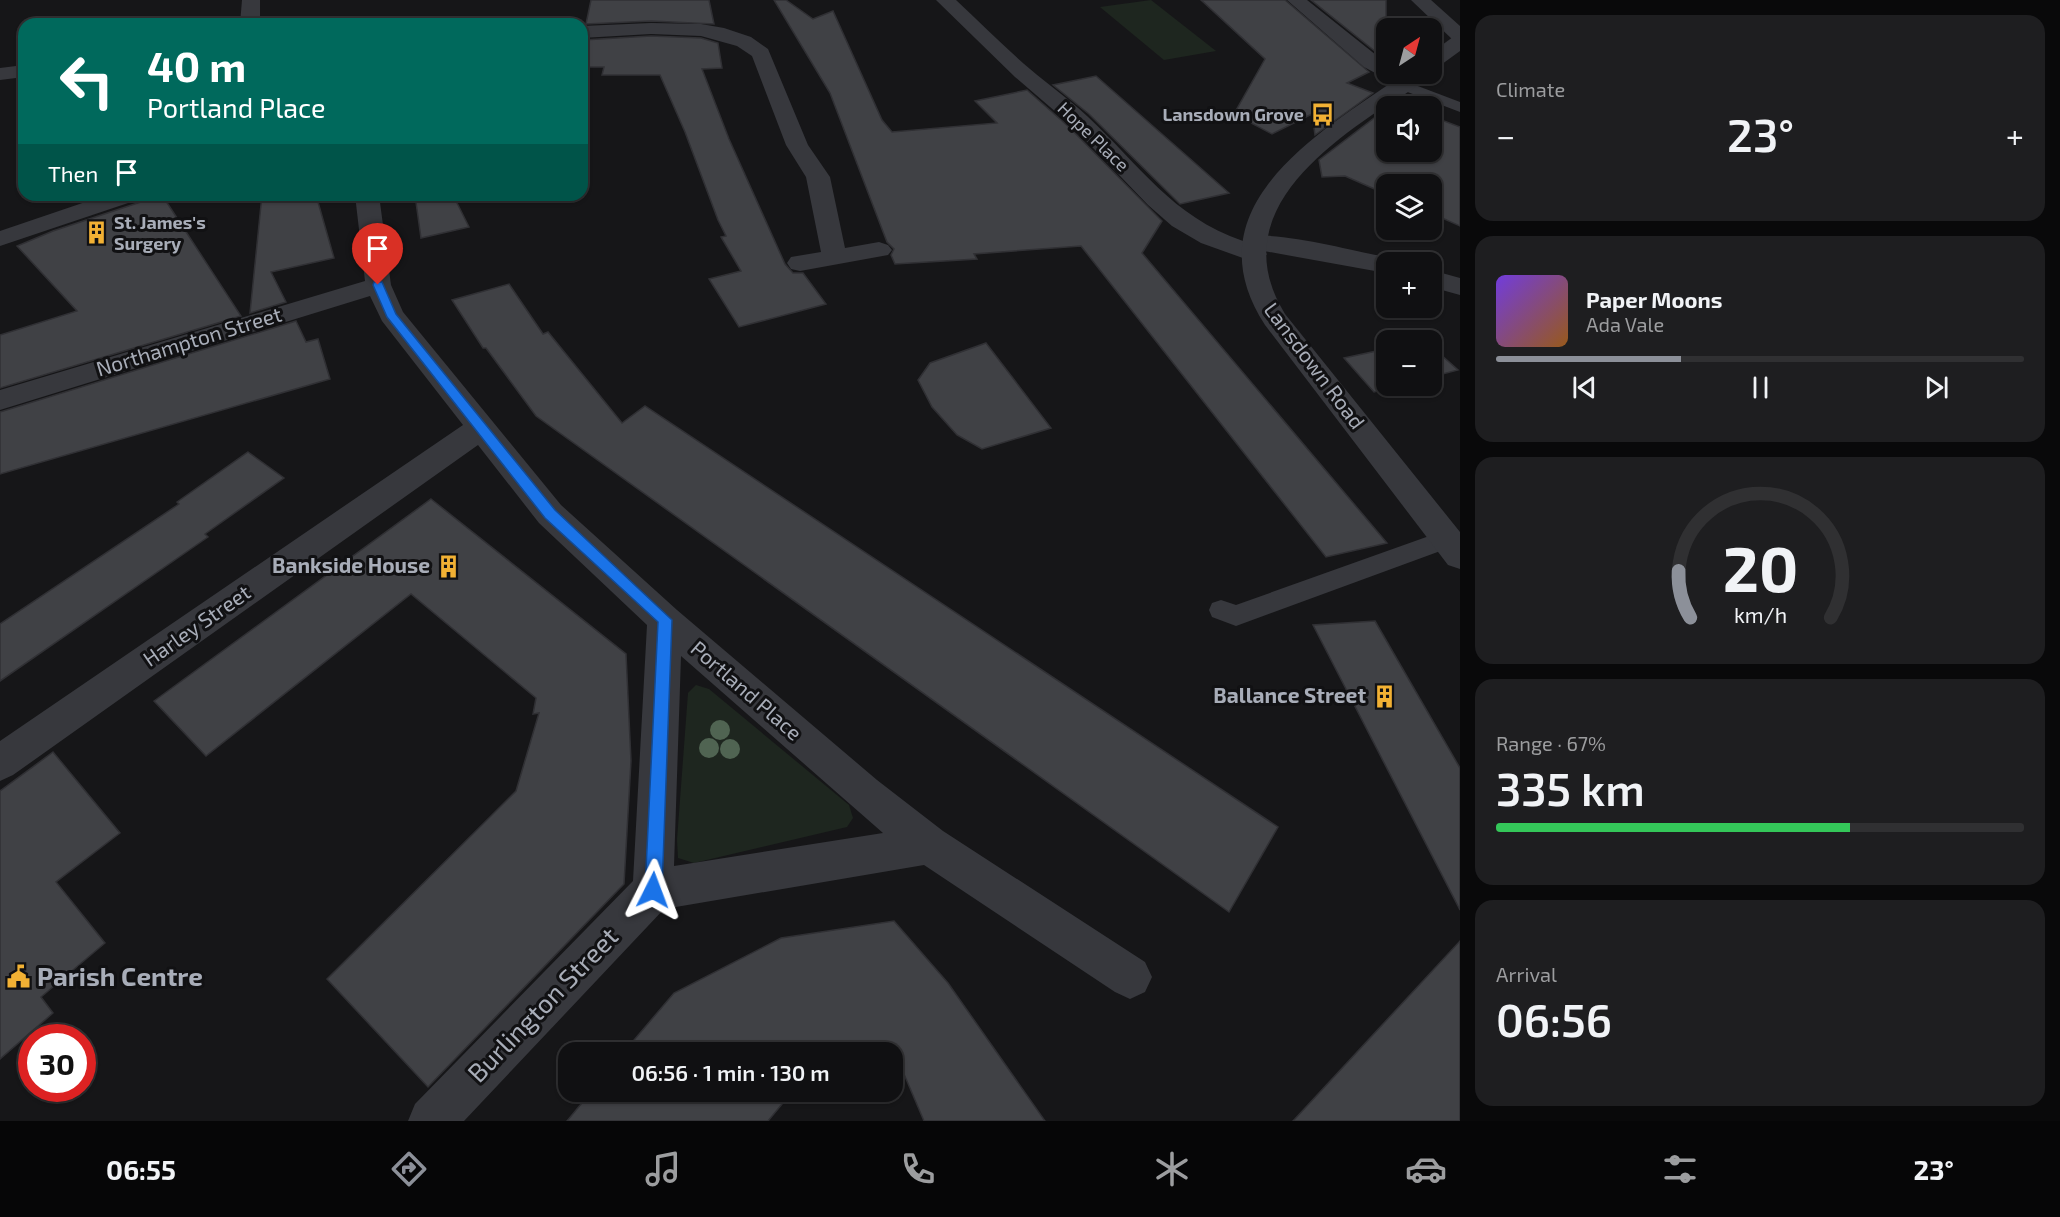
<!DOCTYPE html>
<html lang="en">
<head>
<meta charset="utf-8">
<style>
	body { margin:0; font-family:"Exo 2",sans-serif; background:#1e1e20; color:#f1f3f6; height:100vh; display:flex; flex-direction:column; font-size:22px; white-space:nowrap }
	* { box-sizing:border-box; margin:0 }
	p { font-size:20px; color:#9c9d9f }
	.icon { flex:none; width:33px; height:33px; fill:none; stroke:currentColor; stroke-width:2; stroke-linecap:round; stroke-linejoin:round }
	.map { position:relative; flex:1; overflow:hidden }
	.panel { display:flex; flex-direction:column; gap:15px; padding:15px; background:#09090a; width:600px }
	.panel>* { flex:none }
	.top-card { position:absolute; left:18px; top:18px; width:570px; height:183px; border-radius:18px; box-shadow:0 2px 4px #0004,0 0 0 2px #303032; background:#00695c; color:#fff; overflow:hidden }
	.needle { width:39px; rotate:36deg }
	.tools { position:absolute; left:1376px; top:18px; display:grid; gap:12px }
	.tools a { display:grid; place-items:center; width:66px; height:66px; border-radius:12px; background:#101012; box-shadow:0 2px 4px #0004,0 0 0 2px #303032; font-size:30px }
	.speed { position:absolute; left:18px; top:1024px; display:flex; gap:12px; font-size:30px; font-weight:700; text-align:center }
	.speed>* { display:grid; place-content:center; width:78px; height:78px; border-radius:50%; background:#101012; box-shadow:0 2px 4px #0004,0 0 0 2px #303032; line-height:1 }
	.speed .limit { border:9px solid #d22; background:#fff; color:#111 }
	.pin { position:absolute; display:grid; place-items:center; width:51px; height:51px; color:#fff; margin:-62px -26px; border-radius:50% 50% 50% 0; rotate:-45deg; box-shadow:0 0 6px #0007 }
	.pin .icon { rotate:45deg }
	.me { position:absolute; width:66px; margin:-33px; rotate:3deg; stroke-linejoin:round; filter:drop-shadow(0 0 4px #0008) }
	.turn { display:flex; align-items:center; gap:21px; height:126px; padding:0 30px; font-size:27px }
	.turn .icon { width:78px; height:78px; stroke-width:2.5 }
	.turn b { display:block; font-size:42px; line-height:51px }
	.then { display:flex; align-items:center; height:57px; padding:0 30px; background:#0003; gap:12px; font-size:22px }
	.big { font-size:45px; font-weight:600; line-height:1.1 }
	.panel .card { flex:1; display:flex; flex-direction:column; justify-content:center; gap:9px; min-width:0; padding:0 21px; border-radius:18px; background:#1e1e20 }
	.panel .dial { align-items:center; gap:0 }
	.dial svg { height:156px; overflow:visible; fill:none; stroke:#303032; stroke-width:7; stroke-linecap:round; text-anchor:middle }
	.dial text { fill:#f1f3f6; stroke:none }
	.song { display:flex; align-items:center; gap:18px }
	.cover { width:72px; height:72px; border-radius:9px; background:linear-gradient(135deg,hsl(260 70% 55%),hsl(30 70% 35%)) }
	.played { height:6px; border-radius:3px; background:linear-gradient(90deg,#8c9099 35%,#303032 35%) }
	.keys { display:flex; justify-content:space-around; direction:ltr }
	.heat { display:flex; justify-content:space-between; align-items:center; font-size:33px; direction:ltr }
	.charge { height:9px; border-radius:4px; background:linear-gradient(90deg,#34c759 67%,#303032 0) }
	.trip { position:absolute; left:558px; top:1042px; width:345px; height:60px; border-radius:18px; background:#101012; box-shadow:0 2px 4px #0004,0 0 0 2px #303032; font-weight:600; line-height:60px; text-align:center }
	.tabs { display:flex; height:96px; justify-content:space-around; align-items:center; background:#060607; color:#9c9d9f }
	.tabs .icon { width:42px; height:42px }
	.tabs .current { color:#8c9099 }
	.tabs b { font-size:27px; color:#f1f3f6 }
	main { display:flex; flex:1; min-height:0 }
	.map>svg:first-child { display:block }
	.green { fill:#1e261f }
	.building { fill:#404145; stroke:#303034; stroke-width:1.5 }
	.lines { fill:none; stroke-linecap:round; stroke-linejoin:round }
	.service { fill:#37383d; fill-rule:evenodd }
	.minor { fill:#37383d; fill-rule:evenodd }
	.tertiary { fill:#37383d; fill-rule:evenodd }
	.tree { fill:#506452 }
	.route { fill:#1a73e8; stroke:#114b97; stroke-width:1.5 }
	.labels { text-anchor:middle; stroke-width:6; stroke-linejoin:round; paint-order:stroke }
	.far-poi-label { font-size:18px; font-weight:bold; fill:#a8adb8; stroke:#111113; text-anchor:end }
	.far-street-label { font-size:18px; fill:#a8adb8; stroke:#111113 }
	.street-label { font-size:21px; fill:#a8adb8; stroke:#111113 }
	.poi-label { font-size:21px; font-weight:bold; fill:#a8adb8; stroke:#111113; text-anchor:end }
	.near-poi-label { font-size:26px; font-weight:bold; fill:#a8adb8; stroke:#111113; text-anchor:start }
	.near-street-label { font-size:26px; fill:#a8adb8; stroke:#111113 }
</style>
</head>
<body>
<main>
<div class="map">
<svg width="1460" height="1121" viewBox="0 0 1460 1121">
	<rect width="100%" height="100%" fill="#161618"/>
	<g class="green">
		<path d="M 1151,0 L 1216,51 L 1164,60 L 1100,7 Z"/>
		<path d="M 696,685 L 709,689 L 849,805 L 853,818 L 847,827 L 694,863 L 678,858 L 677,840 L 688,693 Z"/>
	</g>
	<g class="building">
		<path d="M 591,0 L 709,0 L 714,24 L 651,21 L 586,24 Z"/>
		<path d="M 774,0 L 786,0 L 813,19 L 833,11 L 882,120 L 892,132 L 997,123 L 975,101 L 1027,90 L 1069,127 L 1162,221 L 1142,253 L 1387,543 L 1326,557 L 1081,246 L 974,254 L 977,259 L 895,264 L 891,255 L 894,249 L 887,242 L 830,93 Z"/>
		<path d="M 1201,0 L 1285,0 L 1369,72 L 1347,83 L 1373,93 L 1315,135 L 1312,114 L 1272,134 L 1234,114 L 1265,59 Z"/>
		<path d="M 1311,0 L 1386,0 L 1386,60 Z"/>
		<path d="M 651,36 L 701,38 L 718,43 L 722,68 L 702,69 L 729,139 L 785,264 L 793,273 L 803,273 L 826,304 L 739,327 L 709,279 L 741,271 L 721,237 L 726,236 L 718,220 L 685,132 L 660,75 L 602,75 L 604,67 L 582,67 L 583,40 Z"/>
		<path d="M 1096,76 L 1229,193 L 1180,204 L 1089,114 L 1053,85 Z"/>
		<path d="M 1386,109 L 1386,152 L 1431,152 L 1431,116 L 1460,127 L 1460,226 L 1431,213 L 1431,184 L 1386,184 L 1386,194 L 1345,176 L 1322,177 L 1319,160 Z"/>
		<path d="M 162,195 L 241,316 L 0,388 L 0,335 L 77,311 L 17,246 L 53,231 Z"/>
		<path d="M 262,195 L 316,195 L 334,258 L 271,272 L 286,302 L 250,313 Z"/>
		<path d="M 415,195 L 453,195 L 469,227 L 421,238 Z"/>
		<path d="M 509,284 L 543,334 L 548,332 L 622,423 L 645,406 L 1278,827 L 1229,912 L 536,416 L 486,348 L 483,348 L 452,300 Z"/>
		<path d="M 296,321 L 306,342 L 318,339 L 330,379 L 0,474 L 0,412 Z"/>
		<path d="M 986,343 L 1051,428 L 982,449 L 957,435 L 932,407 L 918,380 L 930,363 Z"/>
		<path d="M 1431,346 L 1458,370 L 1431,377 Z"/>
		<path d="M 1386,349 L 1386,386 L 1399,386 L 1374,392 L 1344,358 Z"/>
		<path d="M 248,452 L 284,478 L 205,534 L 208,537 L 0,681 L 0,624 L 179,504 L 177,502 Z"/>
		<path d="M 431,499 L 626,654 L 631,761 L 624,884 L 428,1087 L 327,979 L 516,791 L 539,713 L 533,714 L 536,698 L 411,594 L 206,756 L 154,701 Z"/>
		<path d="M 1375,621 L 1460,768 L 1460,910 L 1313,625 Z"/>
		<path d="M 53,752 L 120,833 L 56,882 L 105,943 L 41,997 L 53,1013 L 0,1059 L 0,791 Z"/>
		<path d="M 894,921 L 948,983 L 1045,1121 L 924,1121 L 895,1053 L 623,1053 L 674,993 L 781,938 Z"/>
		<path d="M 1460,941 L 1460,1121 L 1293,1121 Z"/>
		<path d="M 591,1092 L 792,1092 L 768,1121 L 567,1121 Z"/>
	</g>
	<g class="lines">
		<g class="service">
			<path d="M 1402,80 L 1460,102 L 1460,112 L 1397,88 L 1394,85 L 1397,82 Z"/>
			<path d="M 1446,530 L 1454,532 L 1458,539 L 1454,546 L 1236,626 L 1212,617 L 1209,610 L 1212,603 L 1221,600 L 1236,605 Z"/>
		</g>
		<g class="minor">
			<path d="M 242,0 L 260,0 L 260,24 L 240,24 Z"/>
			<path d="M 936,0 L 956,0 C 981,23 1004,47 1030,69 C 1049,85 1069,99 1087,116 C 1140,165 1171,216 1243,241 L 1246,237 C 1275,230 1354,251 1386,257 L 1397,262 L 1386,262 L 1386,273 L 1264,251 L 1267,254 L 1263,259 L 1254,262 L 1201,243 L 1172,226 L 1148,205 L 1071,125 L 1015,77 Z"/>
			<path d="M 1287,0 L 1307,0 L 1386,63 L 1386,74 L 1395,74 L 1393,75 L 1379,75 L 1364,67 Z"/>
			<path d="M 1411,0 L 1431,0 L 1460,26 L 1460,42 L 1453,40 Z"/>
			<path d="M 651,23 L 701,24 L 724,28 L 751,37 L 768,49 L 808,145 L 830,177 L 845,248 L 879,242 L 888,245 L 892,250 L 888,255 L 800,271 L 791,269 L 787,263 L 791,257 L 821,252 L 806,177 L 786,145 L 752,56 L 737,46 L 701,36 L 651,34 L 582,38 L 582,26 Z"/>
			<path d="M 24,65 L 24,77 L 0,80 L 0,68 Z"/>
			<path d="M 106,195 L 141,195 L 137,200 L 0,246 L 0,231 Z"/>
			<path d="M 355,195 L 379,195 L 391,285 L 403,312 L 561,505 L 677,610 L 877,780 L 943,831 L 1145,962 L 1152,977 L 1145,992 L 1130,999 L 1115,992 L 924,865 L 664,909 L 464,1121 L 408,1121 L 415,1104 L 633,881 L 647,625 L 539,523 L 478,445 L 13,775 L 0,781 L 0,741 L 463,425 L 382,321 L 370,296 L 0,410 L 0,390 L 365,281 ZM 681,656 L 883,833 L 674,866 Z"/>
			<path d="M 1431,270 L 1460,278 L 1460,295 L 1431,287 Z"/>
		</g>
		<g class="tertiary">
			<path d="M 1460,35 L 1460,51 L 1438,67 L 1431,69 L 1431,53 L 1453,37 Z"/>
			<path d="M 1404,74 L 1427,74 C 1416,91 1389,103 1372,115 C 1304,162 1231,226 1285,314 L 1460,532 L 1460,569 L 1448,565 L 1265,325 C 1188,206 1320,132 1404,74 Z"/>
		</g>
	</g>
	<g class="tree">
		<circle cx="720" cy="730" r="10"/>
		<circle cx="709" cy="748" r="10"/>
		<circle cx="730" cy="749" r="10"/>
	</g>
	<path class="route" d="M 374,282 L 382,282 L 396,314 L 555,510 L 672,620 L 662,890 L 659,896 L 653,898 L 647,896 L 645,890 L 658,622 L 545,518 L 387,317 L 373,285 Z"/>
	<defs>
		<symbol id="bus-bare" viewBox="-9 -9 18 18"><path d="M-5-6H5V4H4V6H2V4H-2V6H-4V4H-5ZM-3.5-4V0h7V-4ZM-3.5 1.2v1.5H-2V1.2ZM2 1.2v1.5H3.5V1.2Z" fill="#f2b134" stroke="#111113" stroke-width="2.5" paint-order="stroke"/></symbol>
		<symbol id="building-bare" viewBox="-9 -9 18 18"><path d="M-4-6H4V6H1V3H-1V6H-4ZM-2.5-4.3h1.7v1.8h-1.7ZM.8-4.3h1.7v1.8H.8ZM-2.5-1h1.7V.8h-1.7ZM.8-1h1.7V.8H.8Z" fill="#f2b134" stroke="#111113" stroke-width="2.5" paint-order="stroke"/></symbol>
		<symbol id="civic-bare" viewBox="-9 -9 18 18"><path d="M-.6-6.5H3V-4.5H.6V-3L4-1V1h2V6H-6V1h2V-1L-.6-3ZM-1.2 2.5V6h2.4V2.5Z" fill="#f2b134" stroke="#111113" stroke-width="2.5" paint-order="stroke"/></symbol>
	</defs>
	<g fill-rule="evenodd">
		<use href="#bus-bare" x="1306" y="98" width="33" height="33"/>
		<use href="#building-bare" x="80" y="216" width="33" height="33"/>
		<use href="#building-bare" x="432" y="550" width="33" height="33"/>
		<use href="#building-bare" x="1368" y="680" width="33" height="33"/>
		<use href="#civic-bare" x="2" y="960" width="33" height="33"/>
	</g>
	<g class="labels">
		<g class="far-poi-label">
			<text x="1304" y="121">Lansdown Grove</text>
			<text x="114" y="229" text-anchor="start">St. James's<tspan x="114" dy="21">Surgery</tspan></text>
		</g>
		<g class="far-street-label">
			<text transform="translate(1093 137) rotate(44)" y="6">Hope Place</text>
		</g>
		<g class="street-label">
			<text transform="translate(189 342) rotate(-17)" y="7">Northampton Street</text>
			<text transform="translate(1314 366) rotate(53)" y="7">Lansdown Road</text>
			<text transform="translate(197 626) rotate(-35)" y="7">Harley Street</text>
			<text transform="translate(746 691) rotate(41)" y="7">Portland Place</text>
		</g>
		<g class="poi-label">
			<text x="430" y="573">Bankside House</text>
			<text x="1366" y="703">Ballance Street</text>
		</g>
		<g class="near-poi-label">
			<text x="37" y="986">Parish Centre</text>
		</g>
		<g class="near-street-label">
			<text transform="translate(543 1005) rotate(-46)" y="9">Burlington Street</text>
		</g>
	</g>
</svg>
<div class="tools">
<a><svg class="needle" viewBox="-14 -14 28 28"><path d="M0-13l5 13h-10z" fill="#e53935"/><path d="M0 13l5-13h-10z" fill="#9c9d9f"/></svg></a>
<a><svg class="icon" aria-label="sound" viewBox="0 0 24 24"><path d="M4 9h4l5-4v14l-5-4H4zM17 9q2 3 0 6"/></svg></a>
<a><svg class="icon" aria-label="layers" viewBox="0 0 24 24"><path d="M12 4l9 5-9 5-9-5zM3 14l9 5 9-5"/></svg></a>
<a>+</a>
<a>−</a>
</div>
<div class="speed"><div class="limit">30</div></div>
<div class="pin" style="left:378px;top:285px;background:#d93025"><svg class="icon" aria-label="arrive" viewBox="0 0 24 24"><path d="M6 21V4h12l-3 4 3 4H6"/></svg></div>
<svg class="me" style="left:653px;top:890px" viewBox="-20 -20 40 40"><path d="M0-17L14 15 0 8-14 15z" fill="#1a73e8" stroke="#fff" stroke-width="4"/></svg>
<div class="trip">06:56 · 1 min · 130 m</div>
<div class="top-card">
<div class="turn"><svg class="icon" aria-label="left" viewBox="0 0 24 24"><path d="M17 20v-9H6M10 6l-5 5 5 5"/></svg><div><b>40 m</b>Portland Place</div></div>
<div class="then">Then<svg class="icon" aria-label="arrive" viewBox="0 0 24 24"><path d="M6 21V4h12l-3 4 3 4H6"/></svg></div>
</div>
</div>
<section class="panel">
<div class="card"><p>Climate</p>
<div class="heat"><a>−</a><b class="big">23°</b><a>+</a></div>
</div>
<div class="card">
<div class="song"><i class="cover"></i><div><b>Paper Moons</b><p>Ada Vale</p></div></div>
<div class="played"></div>
<div class="keys"><svg class="icon" aria-label="previous" viewBox="0 0 24 24"><path d="M18 5L8 12l10 7zM5 5v14"/></svg><svg class="icon" aria-label="pause" viewBox="0 0 24 24"><path d="M8 5v14M16 5v14"/></svg><svg class="icon" aria-label="next" viewBox="0 0 24 24"><path d="M6 5l10 7-10 7zM19 5v14"/></svg></div>
</div>
<div class="card dial"><svg viewBox="0 0 100 80">
<path d="M14 69A42 42 0 1 1 86 69"/>
<path d="M14 69A42 42 0 0 1 8 45" stroke="#8c9099"/>
<text x="50" y="56" font-size="32" font-weight="700">20</text>
<text x="50" y="72" font-size="11">km/h</text>
</svg></div>
<div class="card"><p>Range · 67%</p><b class="big">335 km</b><div class="charge"></div></div>
<div class="card"><p>Arrival</p><b class="big">06:56</b></div>
</section>
</main>
<nav class="tabs">
<b>06:55</b>
<svg class="icon current" aria-label="directions" viewBox="0 0 24 24"><path d="M12 3l9 9-9 9-9-9zM9 14v-3h6M13 9l2 2-2 2"/></svg>
<svg class="icon" aria-label="music" viewBox="0 0 24 24"><path d="M9 18V5l10-2v13"/><circle cx="6" cy="18" r="3"/><circle cx="16" cy="16" r="3"/></svg>
<svg class="icon" aria-label="phone" viewBox="0 0 24 24"><path d="M5 4h4l2 5-3 2q2 4 5 5l2-3 5 2v4C11 20 4 13 5 4z"/></svg>
<svg class="icon" aria-label="climate" viewBox="0 0 24 24"><path d="M12 3v18M4 7l16 10M4 17L20 7"/></svg>
<svg class="icon" aria-label="car" viewBox="0 0 24 24"><path d="M5 17H2v-5l4-1 3-4h7l3 4 3 1v5h-3M9 17h6M6 11h13"/><circle cx="7" cy="17" r="2"/><circle cx="17" cy="17" r="2"/></svg>
<svg class="icon" aria-label="filters" viewBox="0 0 24 24"><path d="M4 7h16M4 17h16"/><circle cx="9" cy="7" r="2"/><circle cx="15" cy="17" r="2"/></svg>
<b>23°</b>
</nav>
</body>
</html>
